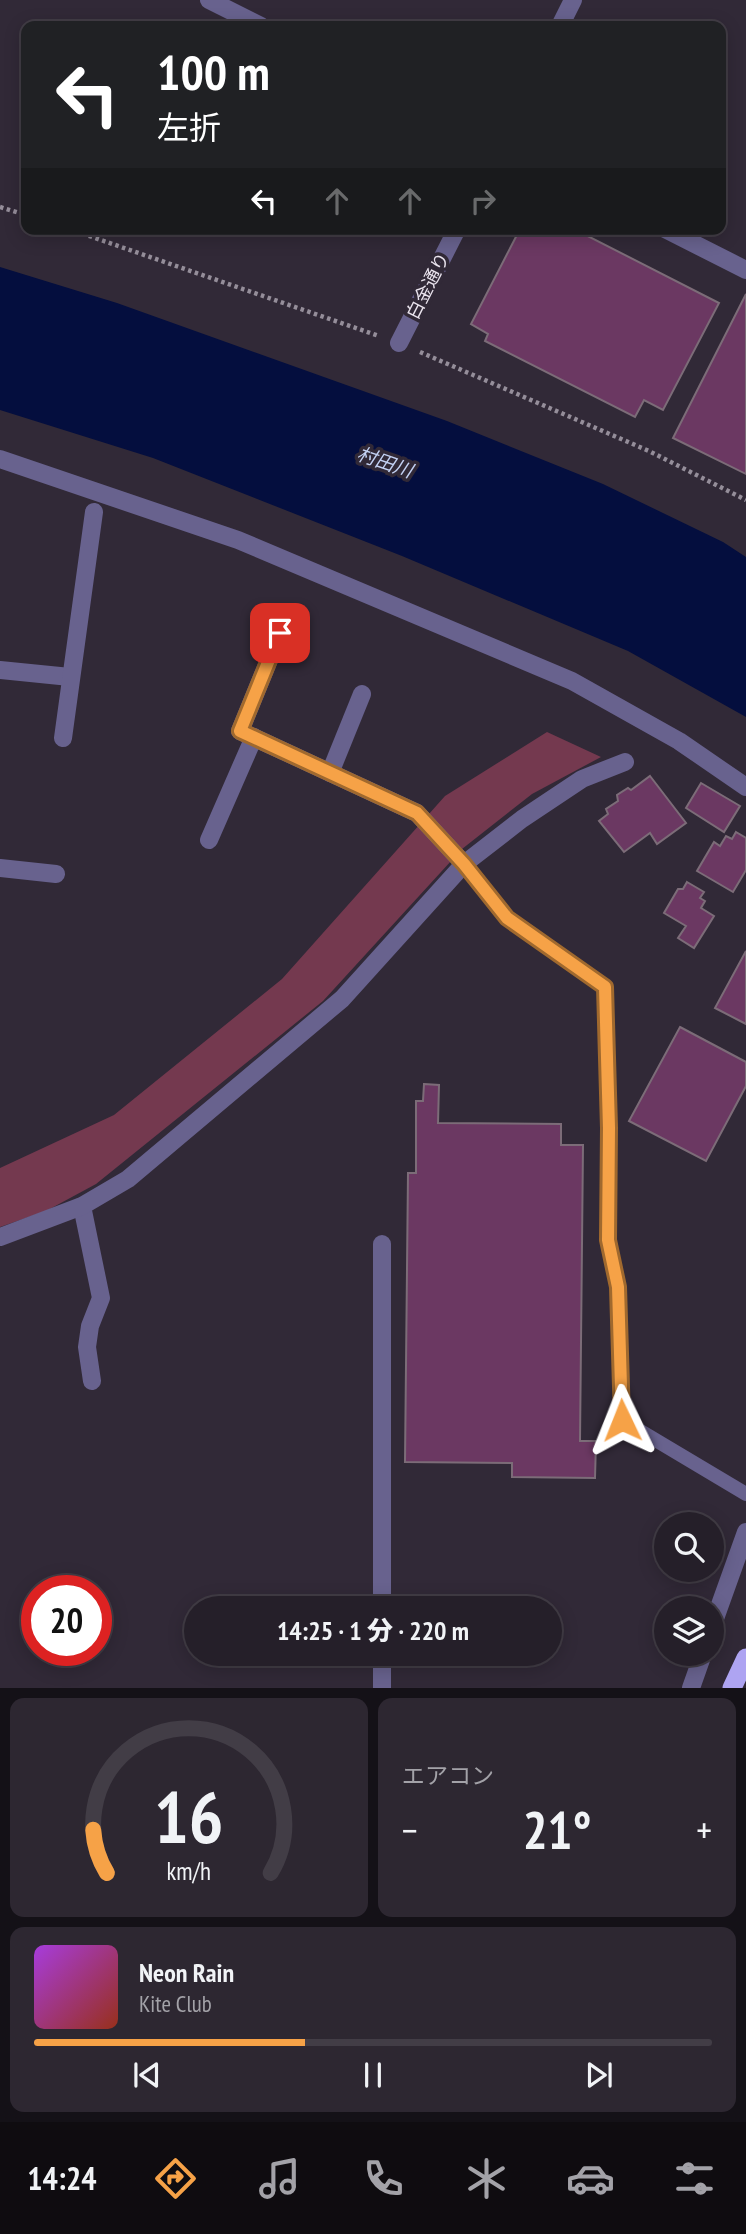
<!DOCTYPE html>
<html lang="ja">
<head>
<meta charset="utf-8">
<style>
	body { margin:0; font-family:"PT Sans Narrow","Noto Sans JP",sans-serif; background:#2d2731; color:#f1f3f6; height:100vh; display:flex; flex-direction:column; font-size:26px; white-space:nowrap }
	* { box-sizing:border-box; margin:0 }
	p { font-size:23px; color:#a3a2a8 }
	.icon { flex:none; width:38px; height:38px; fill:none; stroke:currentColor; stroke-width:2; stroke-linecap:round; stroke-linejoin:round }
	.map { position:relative; height:1688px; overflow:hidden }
	.details { display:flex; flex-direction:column; gap:10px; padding:10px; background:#141117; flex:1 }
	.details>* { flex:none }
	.banner { position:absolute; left:21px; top:21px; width:705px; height:214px; border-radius:14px; box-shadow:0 4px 18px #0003,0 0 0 2px #423d46; background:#202124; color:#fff; overflow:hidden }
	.controls { position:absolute; left:654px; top:1512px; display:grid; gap:14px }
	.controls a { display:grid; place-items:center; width:70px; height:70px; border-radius:50%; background:#251f29; box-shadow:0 4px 18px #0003,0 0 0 2px #423d46; font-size:35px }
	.speed { position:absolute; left:21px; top:1575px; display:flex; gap:14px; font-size:35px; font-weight:700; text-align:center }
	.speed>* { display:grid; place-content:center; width:91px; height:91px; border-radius:50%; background:#251f29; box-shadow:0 4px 18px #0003,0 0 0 2px #423d46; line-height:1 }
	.speed .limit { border:10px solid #d22; background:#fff; color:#111 }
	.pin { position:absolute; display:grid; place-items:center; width:60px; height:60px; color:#fff; margin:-30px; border-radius:14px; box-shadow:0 4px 10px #0006 }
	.me { position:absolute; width:77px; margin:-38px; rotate:358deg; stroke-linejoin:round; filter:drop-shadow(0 0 5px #0008) }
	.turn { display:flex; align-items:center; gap:24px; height:147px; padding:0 21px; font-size:32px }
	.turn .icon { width:91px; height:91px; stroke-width:2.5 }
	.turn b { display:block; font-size:49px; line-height:60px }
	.lanes { display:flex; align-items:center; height:66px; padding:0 21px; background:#0003; justify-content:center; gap:35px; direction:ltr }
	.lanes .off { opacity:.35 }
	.big { font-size:52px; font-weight:800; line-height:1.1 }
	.details .card { flex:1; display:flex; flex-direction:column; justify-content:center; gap:10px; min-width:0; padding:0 24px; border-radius:14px; background:#2d2731 }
	.details .dial { align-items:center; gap:0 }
	.dial svg { height:182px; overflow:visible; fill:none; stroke:#423d46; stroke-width:7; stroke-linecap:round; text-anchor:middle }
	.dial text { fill:#f1f3f6; stroke:none }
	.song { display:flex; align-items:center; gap:21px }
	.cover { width:84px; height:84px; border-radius:10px; background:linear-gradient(135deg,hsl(280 70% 55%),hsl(10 70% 35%)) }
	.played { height:7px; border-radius:4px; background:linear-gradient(90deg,#f6a247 40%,#423d46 40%) }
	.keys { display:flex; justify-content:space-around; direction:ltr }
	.heat { display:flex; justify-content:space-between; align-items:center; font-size:38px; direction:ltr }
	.details .tiles { flex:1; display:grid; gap:10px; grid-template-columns:1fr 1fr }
	.card:last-child { grid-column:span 2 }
	.trip { position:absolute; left:184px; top:1596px; width:378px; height:70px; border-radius:35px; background:#251f29; box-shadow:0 4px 18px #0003,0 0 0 2px #423d46; font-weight:800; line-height:70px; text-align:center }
	.tab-bar { display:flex; height:112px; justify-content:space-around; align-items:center; background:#0f0c10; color:#a3a2a8 }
	.tab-bar .icon { width:49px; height:49px }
	.tab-bar .on { color:#f6a247 }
	.tab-bar b { font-size:32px; color:#f1f3f6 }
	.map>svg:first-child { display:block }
	.green { fill:#74394f }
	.water { fill:#040e3e }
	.building { fill:#6b3862; stroke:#7c6c78; stroke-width:2 }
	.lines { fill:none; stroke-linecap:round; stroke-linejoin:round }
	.path { stroke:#958e9a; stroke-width:4.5; stroke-dasharray:3.5 3.5; stroke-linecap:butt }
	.service { stroke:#68628e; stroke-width:14 }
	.minor { stroke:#68628e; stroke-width:18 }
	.tertiary { stroke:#68628e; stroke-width:18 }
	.trunk { stroke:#aea4f2; stroke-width:19 }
	.route-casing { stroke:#a0692e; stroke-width:18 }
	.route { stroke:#f6a247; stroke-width:12 }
	.labels { text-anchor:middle; stroke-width:7; stroke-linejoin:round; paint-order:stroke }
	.street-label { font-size:18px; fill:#eae4ee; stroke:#312937 }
	.water-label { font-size:19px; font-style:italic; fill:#c3d1f3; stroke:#312937 }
</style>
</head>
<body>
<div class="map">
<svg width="746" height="1688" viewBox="0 0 746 1688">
	<rect width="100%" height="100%" fill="#312937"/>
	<path class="green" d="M 547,732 L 601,757 L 532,794 L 462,849 L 323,1001 L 96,1184 L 46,1211 L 0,1227 L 0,1168 L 114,1115 L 282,979 L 445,796 Z"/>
	<path class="water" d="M 0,267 L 117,303 L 447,421 L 603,484 L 723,542 L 746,557 L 746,717 L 628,651 L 402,556 L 153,458 L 0,410 Z"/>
	<g class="building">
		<path d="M 520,229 L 529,229 L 541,235 L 544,229 L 574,229 L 719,303 L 663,410 L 644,400 L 635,417 L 485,341 L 488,334 L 471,324 Z"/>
		<path d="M 746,294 L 746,474 L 673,438 Z"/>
		<path d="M 650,776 L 686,823 L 657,844 L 650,833 L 624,852 L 599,821 L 608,814 L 606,809 L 618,801 L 617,795 L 628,788 L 631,790 Z"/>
		<path d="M 701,783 L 740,806 L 724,832 L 686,808 Z"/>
		<path d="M 736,832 L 746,838 L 746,870 L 733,892 L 697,871 L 714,842 L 720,846 L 726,836 L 732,839 Z"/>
		<path d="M 687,882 L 704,892 L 700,898 L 705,901 L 701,908 L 714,916 L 694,948 L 678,938 L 686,926 L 664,913 L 678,889 L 683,889 Z"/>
		<path d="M 746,951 L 746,1024 L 715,1008 Z"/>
		<path d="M 680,1027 L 746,1062 L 746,1086 L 706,1161 L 629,1121 Z"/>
		<path d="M 424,1084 L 439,1085 L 438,1123 L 561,1124 L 561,1145 L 583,1145 L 580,1441 L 596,1441 L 595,1478 L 512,1477 L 512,1463 L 405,1462 L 408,1173 L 416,1173 L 416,1101 L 423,1101 Z"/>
	</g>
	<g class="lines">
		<g class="path">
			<path d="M 0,207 L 26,215"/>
			<path d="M 69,229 L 379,336"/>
			<path d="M 420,352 L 649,451 L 746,500"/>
		</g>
		<path class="service" d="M 464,864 L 507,918 L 605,987 L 609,1128 L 608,1240 L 618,1287 L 622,1420 L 746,1494"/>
		<g class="minor">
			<path d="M 209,0 L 261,26"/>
			<path d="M 665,229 L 746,270"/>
			<path d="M 0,459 L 238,540 L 572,681 L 679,741 L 746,787"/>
			<path d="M 280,633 L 240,731 L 417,813 L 464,864"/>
			<path d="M 0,670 L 70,677"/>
			<path d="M 63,738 L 94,512"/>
			<path d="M 330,773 L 362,694"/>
			<path d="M 209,840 L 254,737"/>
			<path d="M 0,868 L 56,874"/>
			<path d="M 82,1206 L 101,1298 L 90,1326 L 87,1347 L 92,1381"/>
			<path d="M 0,1237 L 82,1206 L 128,1179 L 342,999 L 464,864 L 522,819 L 582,779 L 625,762"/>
			<path d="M 382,1608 L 382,1244"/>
			<path d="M 712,1627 L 746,1532"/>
			<path d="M 382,1688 L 382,1654"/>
			<path d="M 691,1688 L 703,1654"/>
		</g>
		<g class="tertiary">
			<path d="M 560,26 L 573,0"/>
			<path d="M 399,343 L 457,229"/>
		</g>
		<path class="trunk" d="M 732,1688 L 746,1658"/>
	</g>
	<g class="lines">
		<defs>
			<path id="route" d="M 280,633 L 240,731 L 417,813 L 464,864 L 507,918 L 605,987 L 609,1128 L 608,1240 L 618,1287 L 622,1420"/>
		</defs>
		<use href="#route" class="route-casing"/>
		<use href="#route" class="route"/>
	</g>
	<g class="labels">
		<g class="street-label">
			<text transform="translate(428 286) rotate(-63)" y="6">白金通り</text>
		</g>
		<g class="water-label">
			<text transform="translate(385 462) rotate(19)" y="7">村田川</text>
		</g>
	</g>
</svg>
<div class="controls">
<a><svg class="icon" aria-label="search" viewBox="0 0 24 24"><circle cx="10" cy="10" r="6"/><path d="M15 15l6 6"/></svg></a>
<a><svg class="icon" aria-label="layers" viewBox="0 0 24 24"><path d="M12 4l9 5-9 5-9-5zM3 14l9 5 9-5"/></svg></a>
</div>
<div class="speed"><div class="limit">20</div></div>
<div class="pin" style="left:280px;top:633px;background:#d93025"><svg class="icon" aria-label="arrive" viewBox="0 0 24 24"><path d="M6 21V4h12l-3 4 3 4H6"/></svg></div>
<svg class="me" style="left:622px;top:1420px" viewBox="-20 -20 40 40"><path d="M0-17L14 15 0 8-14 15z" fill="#f6a247" stroke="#fff" stroke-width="4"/></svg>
<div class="trip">14:25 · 1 分 · 220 m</div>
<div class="banner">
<div class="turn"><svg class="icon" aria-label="left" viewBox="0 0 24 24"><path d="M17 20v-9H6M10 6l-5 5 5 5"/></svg><div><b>100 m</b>左折</div></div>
<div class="lanes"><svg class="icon" aria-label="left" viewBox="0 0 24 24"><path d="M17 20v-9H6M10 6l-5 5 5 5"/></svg><svg class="icon off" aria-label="ahead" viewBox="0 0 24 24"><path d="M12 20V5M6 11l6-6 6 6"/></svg><svg class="icon off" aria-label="ahead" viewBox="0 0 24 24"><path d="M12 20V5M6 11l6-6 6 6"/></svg><svg class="icon off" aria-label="right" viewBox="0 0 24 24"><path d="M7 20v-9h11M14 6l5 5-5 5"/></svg></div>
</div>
</div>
<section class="details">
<div class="tiles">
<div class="card dial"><svg viewBox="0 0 100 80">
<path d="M14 69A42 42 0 1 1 86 69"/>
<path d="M14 69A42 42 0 0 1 8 50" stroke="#f6a247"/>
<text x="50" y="56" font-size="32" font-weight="700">16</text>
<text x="50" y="72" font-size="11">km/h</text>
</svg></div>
<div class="card"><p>エアコン</p>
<div class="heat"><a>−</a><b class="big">21°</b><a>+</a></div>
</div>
<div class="card">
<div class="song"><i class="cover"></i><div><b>Neon Rain</b><p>Kite Club</p></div></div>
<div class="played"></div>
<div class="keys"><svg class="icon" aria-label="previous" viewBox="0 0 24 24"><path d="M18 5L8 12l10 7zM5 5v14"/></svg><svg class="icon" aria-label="pause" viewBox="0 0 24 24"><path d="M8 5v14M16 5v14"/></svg><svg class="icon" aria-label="next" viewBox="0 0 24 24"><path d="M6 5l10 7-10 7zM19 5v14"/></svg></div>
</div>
</div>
</section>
<nav class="tab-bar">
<b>14:24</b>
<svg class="icon on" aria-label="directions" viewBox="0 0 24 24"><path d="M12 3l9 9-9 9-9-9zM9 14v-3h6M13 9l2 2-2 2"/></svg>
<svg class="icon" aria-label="music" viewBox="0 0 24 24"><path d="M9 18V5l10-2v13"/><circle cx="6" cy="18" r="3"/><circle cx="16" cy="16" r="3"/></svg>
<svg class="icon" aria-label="phone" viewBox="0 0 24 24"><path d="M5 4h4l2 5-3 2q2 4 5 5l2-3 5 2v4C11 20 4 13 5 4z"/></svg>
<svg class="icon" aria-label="climate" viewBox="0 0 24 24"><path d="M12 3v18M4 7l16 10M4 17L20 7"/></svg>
<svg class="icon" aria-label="car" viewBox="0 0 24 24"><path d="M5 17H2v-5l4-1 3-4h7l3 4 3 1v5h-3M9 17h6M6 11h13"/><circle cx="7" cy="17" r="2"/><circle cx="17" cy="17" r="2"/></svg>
<svg class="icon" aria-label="filters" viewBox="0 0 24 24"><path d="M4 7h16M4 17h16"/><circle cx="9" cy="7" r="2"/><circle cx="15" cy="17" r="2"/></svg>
</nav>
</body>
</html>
